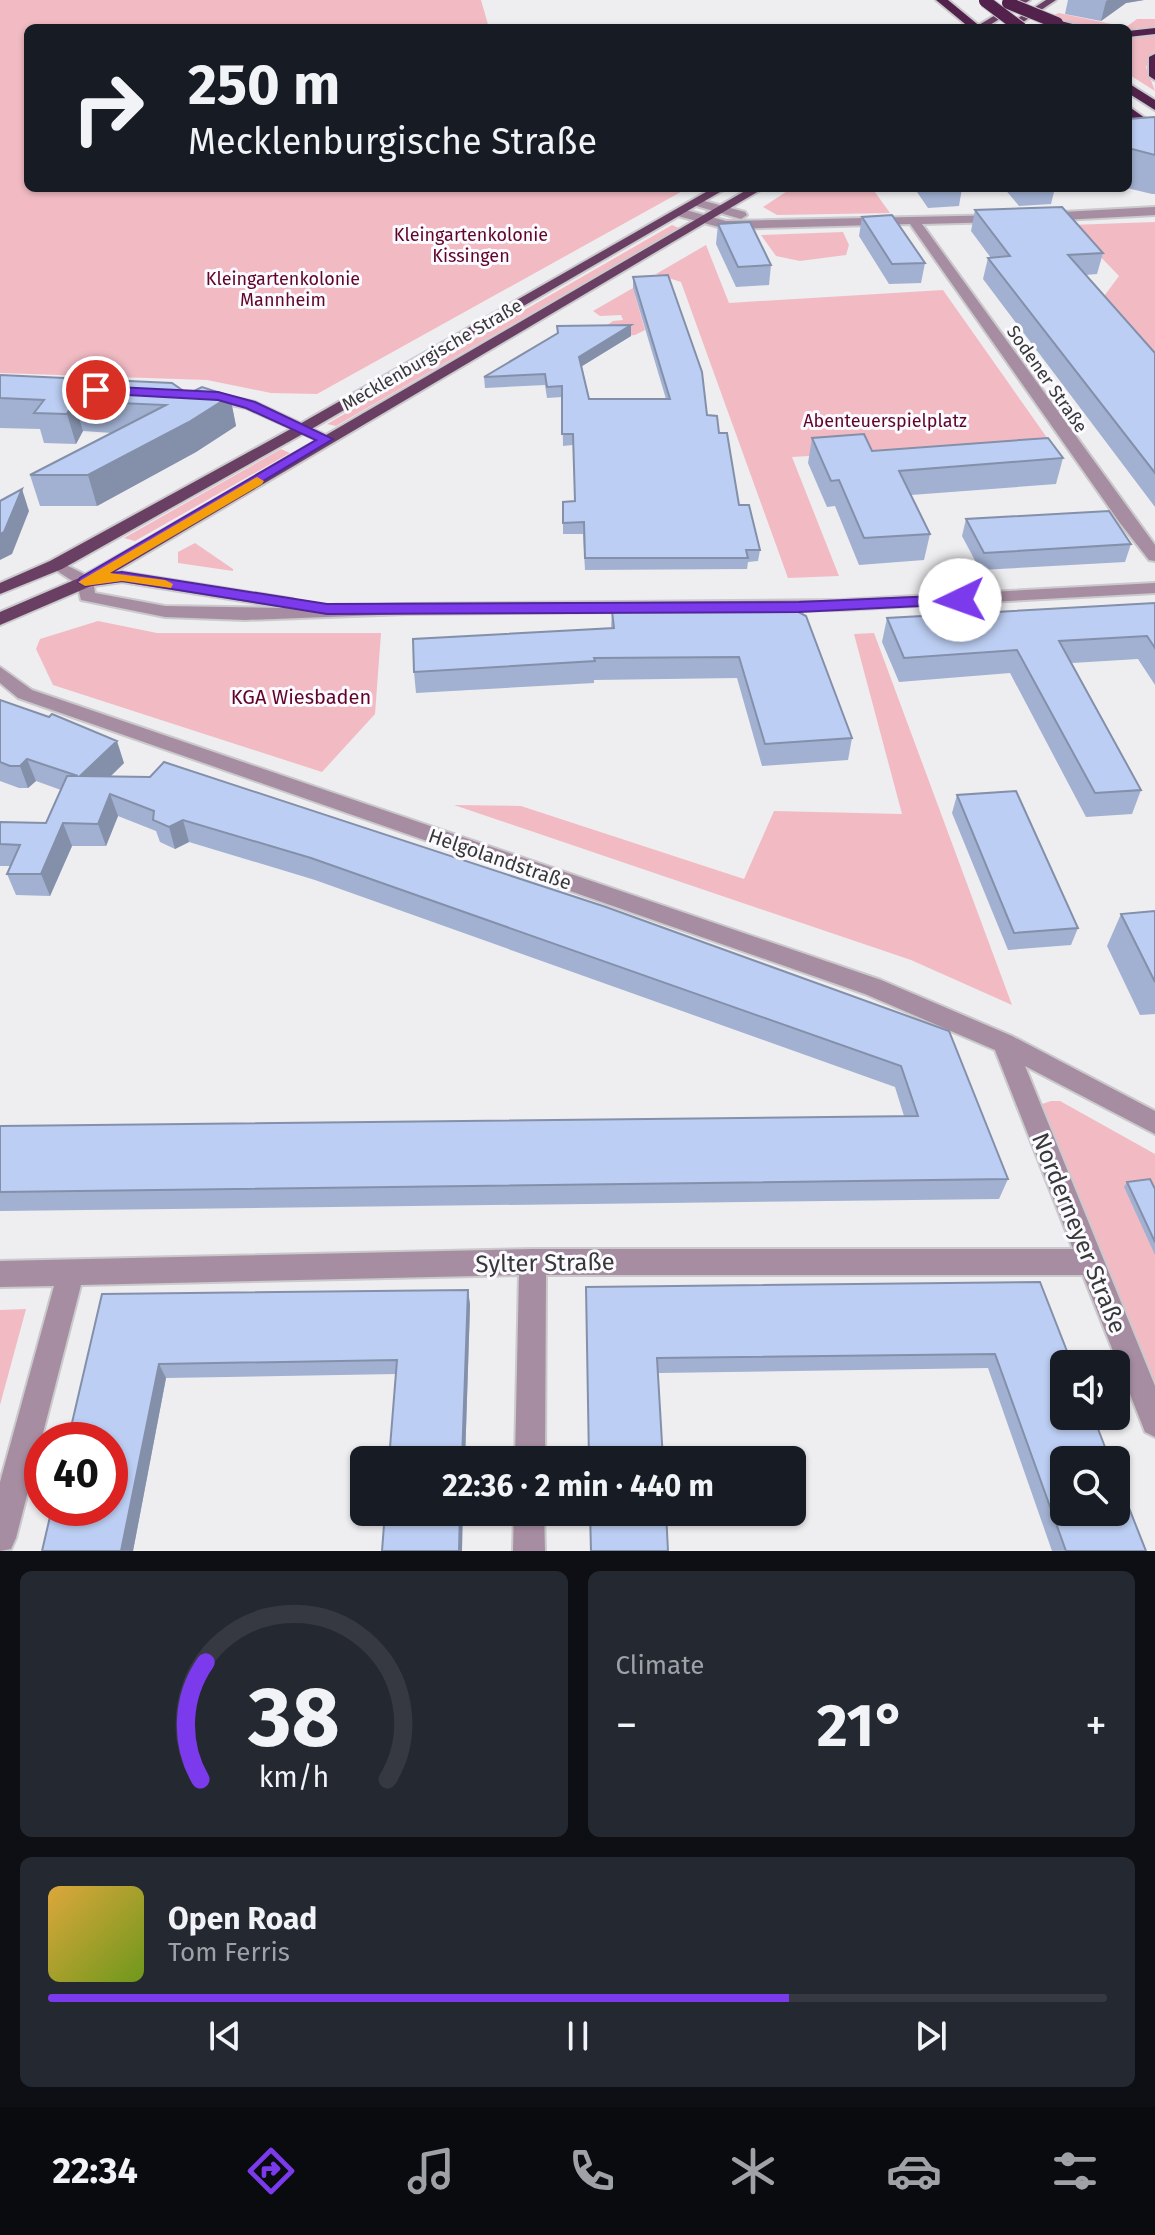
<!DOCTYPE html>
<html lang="en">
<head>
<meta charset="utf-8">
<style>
	body { margin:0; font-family:"Fira Sans",sans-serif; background:#242831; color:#f1f3f6; height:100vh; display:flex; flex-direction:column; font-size:30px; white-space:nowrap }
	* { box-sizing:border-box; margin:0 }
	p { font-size:26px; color:#9ea1a6 }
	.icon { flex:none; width:44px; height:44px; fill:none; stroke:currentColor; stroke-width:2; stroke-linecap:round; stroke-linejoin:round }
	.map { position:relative; height:1551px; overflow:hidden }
	.panel { display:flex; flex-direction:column; gap:20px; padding:20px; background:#0d0f14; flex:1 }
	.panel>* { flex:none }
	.guide { position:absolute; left:24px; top:24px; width:1108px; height:168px; border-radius:12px; box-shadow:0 2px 6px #0004; background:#171b24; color:#f1f3f6; overflow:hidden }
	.controls { position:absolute; left:1050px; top:1350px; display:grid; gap:16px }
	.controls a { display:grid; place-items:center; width:80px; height:80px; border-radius:12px; background:#171b24; box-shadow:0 2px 6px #0004; font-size:40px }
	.speed { position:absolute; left:24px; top:1422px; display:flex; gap:16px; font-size:40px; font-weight:700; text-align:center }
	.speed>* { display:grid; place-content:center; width:104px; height:104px; border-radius:50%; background:#171b24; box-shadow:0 2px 6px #0004; line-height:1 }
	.speed .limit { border:12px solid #d22; background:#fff; color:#111 }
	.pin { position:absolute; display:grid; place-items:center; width:68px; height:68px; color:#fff; margin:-34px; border:4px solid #fff; border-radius:50%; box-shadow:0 2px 8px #0007 }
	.me { position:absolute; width:88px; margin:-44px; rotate:267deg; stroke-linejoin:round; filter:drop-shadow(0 0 6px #0008) }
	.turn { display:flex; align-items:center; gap:28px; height:168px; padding:0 32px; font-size:36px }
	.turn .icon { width:104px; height:104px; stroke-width:2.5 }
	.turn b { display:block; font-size:56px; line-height:68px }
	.big { font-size:60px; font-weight:700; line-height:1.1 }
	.panel .card { flex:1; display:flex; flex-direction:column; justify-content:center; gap:12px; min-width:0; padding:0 28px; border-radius:12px; background:#242831 }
	.panel .dial { align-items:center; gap:0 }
	.dial svg { height:208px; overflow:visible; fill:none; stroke:#363941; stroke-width:7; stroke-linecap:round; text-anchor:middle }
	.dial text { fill:#f1f3f6; stroke:none }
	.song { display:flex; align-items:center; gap:24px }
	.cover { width:96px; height:96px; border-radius:12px; background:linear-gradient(135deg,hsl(40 70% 55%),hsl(80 70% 35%)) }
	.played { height:8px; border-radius:4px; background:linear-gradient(90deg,#7c3aed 70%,#363941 70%) }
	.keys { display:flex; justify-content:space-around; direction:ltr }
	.heat { display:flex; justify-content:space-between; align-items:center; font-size:44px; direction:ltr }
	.panel .tiles { flex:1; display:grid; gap:20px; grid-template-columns:1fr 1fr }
	.card:last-child { grid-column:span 2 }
	.trip { position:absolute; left:350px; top:1446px; width:456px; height:80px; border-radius:12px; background:#171b24; box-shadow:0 2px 6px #0004; font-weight:700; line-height:80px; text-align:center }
	.tab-bar { display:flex; height:128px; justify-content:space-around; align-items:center; background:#090b0e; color:#9ea1a6 }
	.tab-bar .icon { width:56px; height:56px }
	.tab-bar .selected { color:#7c3aed }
	.tab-bar b { font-size:36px; color:#f1f3f6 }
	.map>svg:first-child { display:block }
	.green { fill:#f2bbc4 }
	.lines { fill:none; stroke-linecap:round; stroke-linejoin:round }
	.minor-casing { stroke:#cac9cb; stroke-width:4 }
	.major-casing { stroke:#cac9cb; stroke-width:4 }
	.highway-casing { stroke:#cac9cb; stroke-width:4 }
	.minor { fill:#a78da2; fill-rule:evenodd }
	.major { fill:#693f63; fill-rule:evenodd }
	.highway { fill:#53224c; fill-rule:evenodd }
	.highway-bridge-casing { stroke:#cac9cb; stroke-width:14; stroke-linecap:butt }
	.highway-bridge { stroke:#53224c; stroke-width:12 }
	.wall { fill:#a2b1d1 }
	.shaded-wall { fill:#8490aa }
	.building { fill:#bccef3; stroke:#8490aa; stroke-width:2 }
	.route { fill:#7c3aed; stroke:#51269a; stroke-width:2 }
	.slow { fill:#f59e0b }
	.labels { text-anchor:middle; stroke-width:6; stroke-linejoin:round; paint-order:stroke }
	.far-park-label { font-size:18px; fill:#610528; stroke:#fbfafe }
	.far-street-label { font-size:18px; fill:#383839; stroke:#fbfafe }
	.park-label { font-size:20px; fill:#610528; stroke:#fbfafe }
	.street-label { font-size:20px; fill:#383839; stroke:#fbfafe }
	.near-street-label { font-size:24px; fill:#383839; stroke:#fbfafe }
</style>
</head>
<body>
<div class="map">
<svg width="1155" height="1551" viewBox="0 0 1155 1551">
	<rect width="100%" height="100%" fill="#eeedf0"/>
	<g class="green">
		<path d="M 0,0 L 481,0 L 489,28 L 28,28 L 28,188 L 688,188 L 317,394 L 271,393 L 207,380 L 0,373 Z"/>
		<path d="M 1059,13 L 1126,27 L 1137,19 L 1155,19 L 1155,29 L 1128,31 L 1128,28 L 1086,28 L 1049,17 Z"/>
		<path d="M 1155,34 L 1155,52 L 1146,67 L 1155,91 L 1128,74 L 1128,36 Z"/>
		<path d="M 792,188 L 872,188 L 890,213 L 777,215 L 763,207 Z"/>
		<path d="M 1155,222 L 1155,359 L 1102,299 L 1119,276 L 1070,225 Z"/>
		<path d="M 672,225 L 679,228 L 336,426 L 327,424 Z"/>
		<path d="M 843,232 L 849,245 L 846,255 L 800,261 L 776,256 L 761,235 Z"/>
		<path d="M 706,245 L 729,303 L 943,290 L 1050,442 L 792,457 L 839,576 L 788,578 L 681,282 L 656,274 Z"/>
		<path d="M 633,288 L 645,330 L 635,335 L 611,337 L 603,328 L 613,321 L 623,320 L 621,315 L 600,316 L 593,311 Z"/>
		<path d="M 281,449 L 290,453 L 135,541 L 124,538 Z"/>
		<path d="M 195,543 L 233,569 L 233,571 L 178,563 L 178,552 Z"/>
		<path d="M 98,621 L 157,633 L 381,633 L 375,714 L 322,772 L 53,685 L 36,649 L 40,639 Z"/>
		<path d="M 874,633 L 1012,1005 L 911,960 L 454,805 L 521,806 L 744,879 L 774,811 L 902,814 L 854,634 Z"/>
		<path d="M 1051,1101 L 1060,1101 L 1155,1154 L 1155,1384 L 1036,1106 Z"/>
		<path d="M 26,1309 L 0,1405 L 0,1310 Z"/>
	</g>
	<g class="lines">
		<defs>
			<g id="minor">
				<path d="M 697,199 L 745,212 L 747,215 L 741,219 L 693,205 L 693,201 Z"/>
				<path d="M 1155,207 L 1155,215 L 1044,221 L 1038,217 L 1044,213 Z"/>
				<path d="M 682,209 L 726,221 L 1004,215 L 1006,218 L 1000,222 L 922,224 L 1155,545 L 1155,561 L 1149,560 L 1120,523 L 910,224 L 726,229 L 678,216 L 678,210 Z"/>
				<path d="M 207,392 L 255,402 L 334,439 L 331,442 L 321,442 L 246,408 L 202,399 L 200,396 Z"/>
				<path d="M 56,560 L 88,576 L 122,572 L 293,599 L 296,603 L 288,608 L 406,604 L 841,600 L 1155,583 L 1155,593 L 841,610 L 406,614 L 245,620 L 165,617 L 81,600 L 77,584 L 48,565 ZM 122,582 L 286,608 L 165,606 L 95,593 L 94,586 Z"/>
				<path d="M 0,667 L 32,690 L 881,980 L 1012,1036 L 1155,1111 L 1155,1134 L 1025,1066 L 1155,1386 L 1155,1437 L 1145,1432 L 1083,1275 L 546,1275 L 545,1460 L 515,1460 L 519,1275 L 81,1285 L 16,1538 L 11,1549 L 0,1551 L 0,1482 L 54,1286 L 0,1287 L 0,1261 L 533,1249 L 1073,1249 L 995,1050 L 865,994 L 18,698 L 0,683 Z"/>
				<path d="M 514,1512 L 544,1512 L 545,1551 L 513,1551 Z"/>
			</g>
			<g id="major">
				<path d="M 1020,0 L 1030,0 L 985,28 L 974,28 Z"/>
				<path d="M 1046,0 L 1056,0 L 1014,28 L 1003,28 Z"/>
				<path d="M 713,188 L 727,188 L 308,431 L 62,569 L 0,594 L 0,583 L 50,561 L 298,425 Z"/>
				<path d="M 750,188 L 764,188 L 91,586 L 0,625 L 0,612 L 79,578 L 144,541 Z"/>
			</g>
			<g id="highway">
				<path d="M 936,0 L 948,0 L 982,28 L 970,28 Z"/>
				<path d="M 1057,20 L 1080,26 L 1081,28 L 1053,25 Z"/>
				<path d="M 1155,28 L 1155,34 L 1128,37 L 1128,31 Z"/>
				<path d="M 1155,54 L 1155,80 L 1149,76 L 1149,57 Z"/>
				<path d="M 1128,83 L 1155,100 L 1155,110 L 1128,93 Z"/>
				<path d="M 1128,106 L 1155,125 L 1155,135 L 1128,116 Z"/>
			</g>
		</defs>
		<use href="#minor" class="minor-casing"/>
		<use href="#major" class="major-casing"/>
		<use href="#highway" class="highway-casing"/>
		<use href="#minor" class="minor"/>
		<use href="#major" class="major"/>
		<use href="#highway" class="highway"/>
		<defs>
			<g id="highway-bridge">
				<path d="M 985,1 L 1021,28"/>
				<path d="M 1008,3 L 1057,23"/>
			</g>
		</defs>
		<use href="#highway-bridge" class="highway-bridge-casing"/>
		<use href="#highway-bridge" class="highway-bridge"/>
	</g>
	<g class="wall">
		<path d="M 1068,0 L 1144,0 L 1126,3 L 1101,21 L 1065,14 Z"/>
		<path d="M 1155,117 L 1155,194 L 1152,194 L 1127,188 L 1128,119 Z"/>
		<path d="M 910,188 L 962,188 L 959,206 L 928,208 L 917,192 L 913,192 Z"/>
		<path d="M 1004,188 L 1055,188 L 1051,204 L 1019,206 Z"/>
		<path d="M 975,210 L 1103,253 L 1097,274 L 1085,275 L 1155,353 L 1155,507 L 983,279 L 988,258 L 991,258 L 971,231 Z"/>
		<path d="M 862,217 L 925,263 L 921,283 L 889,284 L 859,236 Z"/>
		<path d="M 718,224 L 771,265 L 769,285 L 736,287 L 716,244 Z"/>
		<path d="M 633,277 L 707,415 L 719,433 L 739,505 L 760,550 L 758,561 L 748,562 L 747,569 L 585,570 L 583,534 L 563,534 L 563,502 L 575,501 L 573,445 L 563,446 L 562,397 L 547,398 L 545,385 L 485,388 L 484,377 L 557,334 L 557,326 L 631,325 L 631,336 L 582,366 L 589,399 L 666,399 L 633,288 Z"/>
		<path d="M 0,375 L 188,394 L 230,396 L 236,426 L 196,452 L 97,506 L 40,506 L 30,475 L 112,433 L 83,431 L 76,444 L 44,443 L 40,429 L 0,428 Z"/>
		<path d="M 812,438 L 872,451 L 1063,458 L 1056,484 L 911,495 L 930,534 L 924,560 L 859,565 L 835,506 L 827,507 L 808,463 Z"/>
		<path d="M 966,519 L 1131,544 L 1125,562 L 980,570 L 962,536 Z"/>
		<path d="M 1155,603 L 1155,685 L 1138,659 L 1072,663 L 1141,790 L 1132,814 L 1086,817 L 1010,673 L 899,682 L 882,642 L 887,618 Z"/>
		<path d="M 791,608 L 852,738 L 848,760 L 762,766 L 737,678 L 594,680 L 594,683 L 416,693 L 414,672 L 611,628 L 612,611 Z"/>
		<path d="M 0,700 L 124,763 L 110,777 L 949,1031 L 1008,1179 L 999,1199 L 0,1211 L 0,1126 L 904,1116 L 895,1087 L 315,880 L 189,842 L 175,849 L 160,842 L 156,831 L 118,816 L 106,846 L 72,846 L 50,896 L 16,895 L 7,874 L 10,866 L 0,866 L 0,822 L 46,823 L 61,790 L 36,781 L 28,788 L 19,788 L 0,781 Z"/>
		<path d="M 957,795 L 1078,928 L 1071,945 L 1008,950 L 952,813 Z"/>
		<path d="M 1155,911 L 1155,1014 L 1140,1015 L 1107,946 L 1121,914 Z"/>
		<path d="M 1127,1182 L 1155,1189 L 1155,1255 L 1124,1187 Z"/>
		<path d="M 1040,1282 L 1146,1551 L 1052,1551 L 988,1368 L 658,1373 L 586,1287 Z"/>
		<path d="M 468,1290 L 470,1305 L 465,1460 L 389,1460 L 396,1374 L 166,1378 L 133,1551 L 42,1551 L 102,1294 Z"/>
	</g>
	<g class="shaded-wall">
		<path d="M 1108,0 L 1144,0 L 1126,3 L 1101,21 L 1106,1 Z"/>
		<path d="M 631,325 L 631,336 L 579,368 L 579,357 Z"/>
		<path d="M 230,396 L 236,426 L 196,452 L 97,506 L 88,475 Z"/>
		<path d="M 74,401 L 83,431 L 76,444 L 67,414 Z"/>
		<path d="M 22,489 L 29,511 L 12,554 L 0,560 L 0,534 Z"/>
		<path d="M 117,741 L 124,763 L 88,798 L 80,776 Z"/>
		<path d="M 27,759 L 36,781 L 28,788 L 20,766 Z"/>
		<path d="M 110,794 L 118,816 L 106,846 L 98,824 Z"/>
		<path d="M 183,820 L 189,842 L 175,849 L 169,827 Z"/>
		<path d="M 63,823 L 72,846 L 50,896 L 41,874 Z"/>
		<path d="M 468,1290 L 470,1305 L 465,1460 L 462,1460 Z"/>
		<path d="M 159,1364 L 166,1378 L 133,1551 L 121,1551 Z"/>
		<path d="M 460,1512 L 463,1512 L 462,1551 L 459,1551 Z"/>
	</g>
	<g class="building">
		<path d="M 1154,117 L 1155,117 L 1155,155 L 1128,148 L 1128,119 Z"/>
		<path d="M 1062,207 L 1103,253 L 1068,255 L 1155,353 L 1155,473 L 988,258 L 1010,256 L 975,210 Z"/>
		<path d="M 892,215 L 925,263 L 892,264 L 862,217 Z"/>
		<path d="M 750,222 L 771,265 L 738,267 L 718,224 Z"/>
		<path d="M 668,275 L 702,372 L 707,415 L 717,416 L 719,433 L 727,433 L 739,505 L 749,505 L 760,550 L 746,550 L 748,558 L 585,558 L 584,522 L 563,523 L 563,502 L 575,501 L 573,434 L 562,434 L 562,386 L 547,387 L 545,374 L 484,377 L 558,333 L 557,326 L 631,325 L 579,357 L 589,399 L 670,399 L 633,277 Z"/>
		<path d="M 0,375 L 172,383 L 188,394 L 202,387 L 230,396 L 189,422 L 88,475 L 30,475 L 166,405 L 74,401 L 67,414 L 34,413 L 44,400 L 0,398 Z"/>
		<path d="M 864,434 L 872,451 L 1048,438 L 1063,458 L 899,471 L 930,534 L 864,538 L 839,480 L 831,481 L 812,438 Z"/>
		<path d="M 22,489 L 4,532 L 0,534 L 0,501 Z"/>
		<path d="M 1109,511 L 1131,544 L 984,553 L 966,519 Z"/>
		<path d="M 1155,603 L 1155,648 L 1147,636 L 1059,641 L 1141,790 L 1095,793 L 1017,650 L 904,658 L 887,618 Z"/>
		<path d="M 791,608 L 806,616 L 852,738 L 765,744 L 739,657 L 594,658 L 595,661 L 414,672 L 413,639 L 614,628 L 612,611 Z"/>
		<path d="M 0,700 L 49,717 L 52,714 L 117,741 L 80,776 L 150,777 L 164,762 L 606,907 L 949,1031 L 1008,1179 L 0,1192 L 0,1126 L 918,1116 L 901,1066 L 311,858 L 183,820 L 169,827 L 153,820 L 154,811 L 110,794 L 98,824 L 63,823 L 41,874 L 7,874 L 20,845 L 0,844 L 0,822 L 46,823 L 67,776 L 78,776 L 27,759 L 20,766 L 10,766 L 0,762 Z"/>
		<path d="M 1016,791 L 1078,928 L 1014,933 L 957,795 Z"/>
		<path d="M 1155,911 L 1155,982 L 1121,914 Z"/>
		<path d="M 1150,1179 L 1155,1189 L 1155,1242 L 1127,1182 Z"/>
		<path d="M 1040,1282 L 1072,1364 L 1064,1364 L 1064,1416 L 1093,1416 L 1110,1460 L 1064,1460 L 1064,1512 L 1116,1512 L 1116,1475 L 1146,1551 L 1066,1551 L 995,1354 L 657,1358 L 663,1460 L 589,1460 L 586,1287 Z"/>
		<path d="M 468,1290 L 462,1460 L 389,1460 L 397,1360 L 159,1364 L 121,1551 L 42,1551 L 52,1508 L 110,1508 L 110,1440 L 68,1440 L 102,1294 Z"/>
		<path d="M 385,1512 L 460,1512 L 459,1551 L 382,1551 Z"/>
		<path d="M 590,1512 L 666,1512 L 668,1551 L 591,1551 Z"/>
	</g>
	<path class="route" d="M 96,386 L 218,392 L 255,402 L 333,439 L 110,573 L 122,572 L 327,604 L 799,602 L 960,595 L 968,600 L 960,604 L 799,612 L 327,614 L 122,581 L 85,586 L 78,582 L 80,578 L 316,440 L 246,408 L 218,400 L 92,393 L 92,387 Z"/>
	<path class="slow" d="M 257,477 L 264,481 L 262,484 L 110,573 L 165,580 L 173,584 L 171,588 L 122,581 L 85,586 L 78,582 Z"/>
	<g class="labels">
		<g class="far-park-label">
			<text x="471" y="241">Kleingartenkolonie<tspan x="471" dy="21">Kissingen</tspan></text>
			<text x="283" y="285">Kleingartenkolonie<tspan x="283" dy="21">Mannheim</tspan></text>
			<text x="885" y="427">Abenteuerspielplatz</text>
		</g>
		<g class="far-street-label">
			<text transform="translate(432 355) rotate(-30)" y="6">Mecklenburgische Straße</text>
			<text transform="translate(1047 379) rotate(55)" y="6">Sodener Straße</text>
		</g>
		<g class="park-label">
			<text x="301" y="704">KGA Wiesbaden</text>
		</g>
		<g class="street-label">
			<text transform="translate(500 859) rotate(19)" y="7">Helgolandstraße</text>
		</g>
		<g class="near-street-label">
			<text transform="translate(1079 1233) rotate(68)" y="8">Norderneyer Straße</text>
			<text transform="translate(545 1263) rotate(-1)" y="8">Sylter Straße</text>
		</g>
	</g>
</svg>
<div class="controls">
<a><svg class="icon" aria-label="sound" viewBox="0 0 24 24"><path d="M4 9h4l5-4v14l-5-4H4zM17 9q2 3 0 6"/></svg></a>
<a><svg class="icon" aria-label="search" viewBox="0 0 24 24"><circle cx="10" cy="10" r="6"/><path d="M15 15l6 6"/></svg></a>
</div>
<div class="speed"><div class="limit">40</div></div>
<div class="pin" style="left:96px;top:390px;background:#d93025"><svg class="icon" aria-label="arrive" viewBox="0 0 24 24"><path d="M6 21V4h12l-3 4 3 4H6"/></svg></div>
<svg class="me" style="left:960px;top:600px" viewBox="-20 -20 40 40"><circle r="19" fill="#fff"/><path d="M0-13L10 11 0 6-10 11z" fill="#7c3aed"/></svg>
<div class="trip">22:36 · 2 min · 440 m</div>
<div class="guide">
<div class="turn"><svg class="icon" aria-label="right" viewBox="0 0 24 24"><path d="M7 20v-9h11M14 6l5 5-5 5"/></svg><div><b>250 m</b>Mecklenburgische Straße</div></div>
</div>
</div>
<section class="panel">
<div class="tiles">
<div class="card dial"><svg viewBox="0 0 100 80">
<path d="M14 69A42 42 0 1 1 86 69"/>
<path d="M14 69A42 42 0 0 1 16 24" stroke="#7c3aed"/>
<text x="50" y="56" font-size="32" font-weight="700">38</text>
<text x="50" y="72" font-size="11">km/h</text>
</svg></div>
<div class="card"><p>Climate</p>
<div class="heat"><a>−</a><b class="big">21°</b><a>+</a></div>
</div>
<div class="card">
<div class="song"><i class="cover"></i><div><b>Open Road</b><p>Tom Ferris</p></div></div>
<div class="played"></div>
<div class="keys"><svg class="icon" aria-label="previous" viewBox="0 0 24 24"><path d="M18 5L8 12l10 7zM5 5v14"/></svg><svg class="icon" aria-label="pause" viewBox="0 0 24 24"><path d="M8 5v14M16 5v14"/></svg><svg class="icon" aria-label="next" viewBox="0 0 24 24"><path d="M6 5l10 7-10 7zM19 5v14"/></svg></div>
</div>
</div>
</section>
<nav class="tab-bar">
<b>22:34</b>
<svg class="icon selected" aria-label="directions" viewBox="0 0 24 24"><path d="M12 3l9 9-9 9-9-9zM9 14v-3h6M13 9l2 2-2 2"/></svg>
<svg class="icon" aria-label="music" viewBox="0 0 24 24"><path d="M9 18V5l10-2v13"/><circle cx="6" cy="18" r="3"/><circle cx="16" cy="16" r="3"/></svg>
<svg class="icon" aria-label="phone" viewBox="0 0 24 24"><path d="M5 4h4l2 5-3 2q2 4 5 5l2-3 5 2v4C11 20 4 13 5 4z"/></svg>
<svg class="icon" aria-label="climate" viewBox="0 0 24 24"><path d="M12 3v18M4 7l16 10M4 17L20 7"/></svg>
<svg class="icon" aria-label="car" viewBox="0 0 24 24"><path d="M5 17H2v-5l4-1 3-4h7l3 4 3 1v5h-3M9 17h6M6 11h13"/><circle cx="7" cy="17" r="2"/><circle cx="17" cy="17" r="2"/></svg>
<svg class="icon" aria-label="filters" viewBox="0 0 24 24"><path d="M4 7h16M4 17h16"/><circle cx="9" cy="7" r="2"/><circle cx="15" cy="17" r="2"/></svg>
</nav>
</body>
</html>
